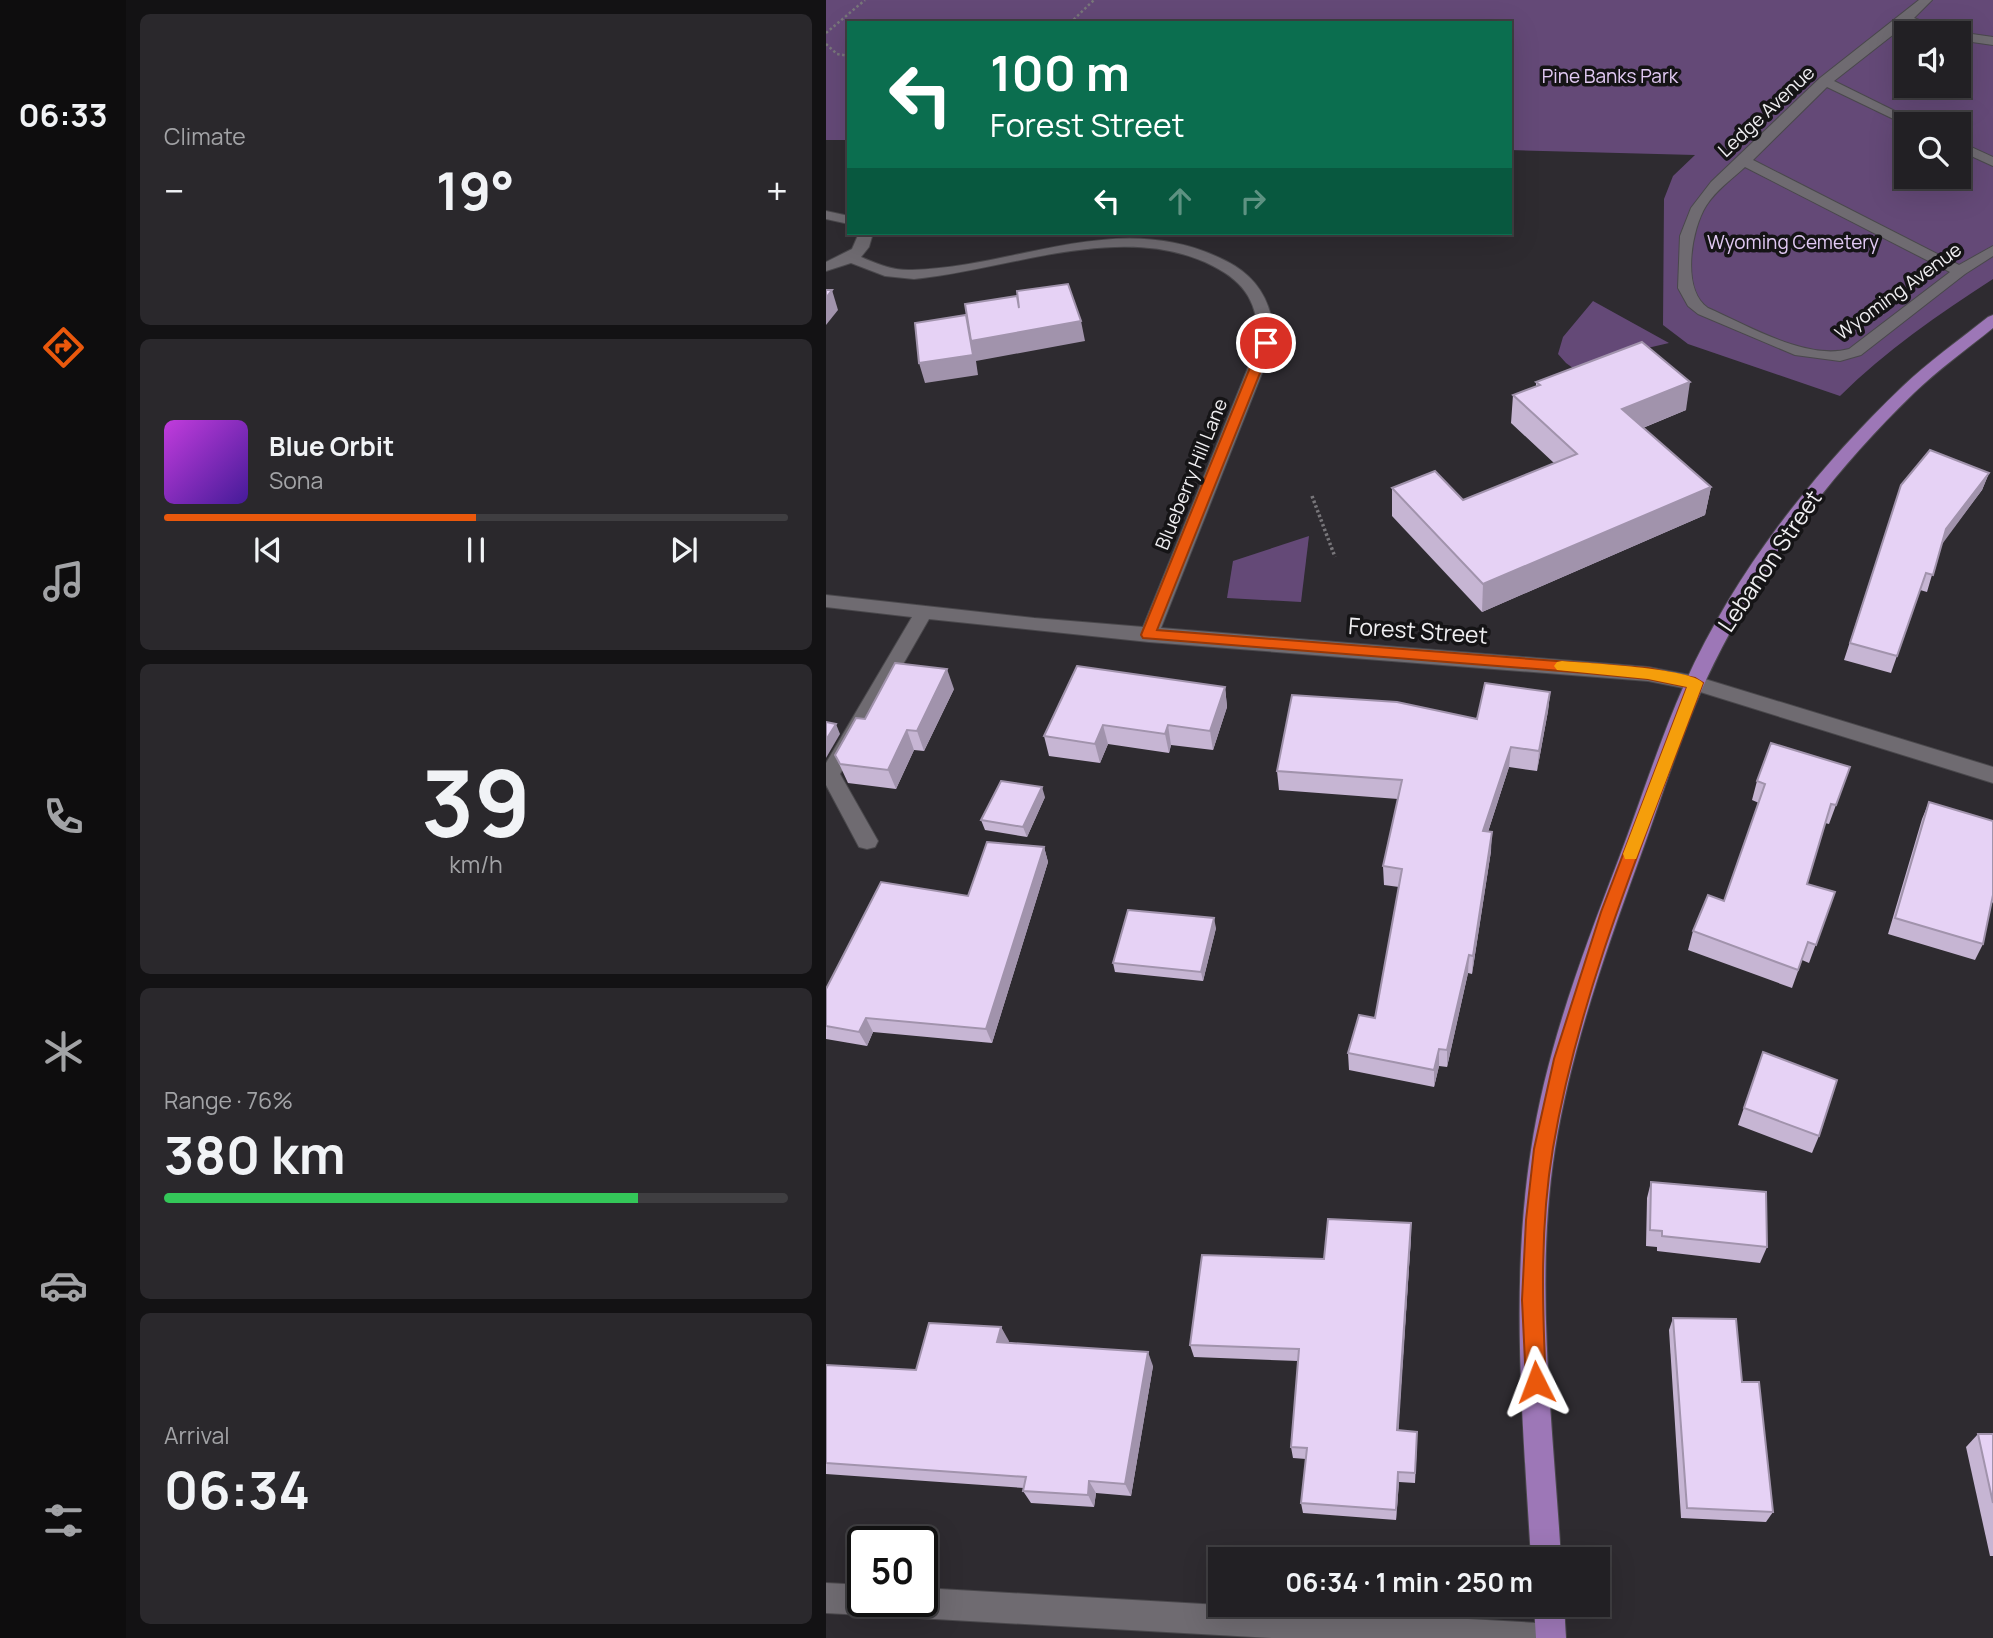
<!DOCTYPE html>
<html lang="en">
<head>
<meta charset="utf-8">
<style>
	body { margin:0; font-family:Manrope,sans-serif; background:#2a282c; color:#f1f3f6; height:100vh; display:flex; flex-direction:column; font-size:26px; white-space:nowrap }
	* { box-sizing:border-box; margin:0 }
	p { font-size:23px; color:#a2a3a6 }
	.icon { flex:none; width:38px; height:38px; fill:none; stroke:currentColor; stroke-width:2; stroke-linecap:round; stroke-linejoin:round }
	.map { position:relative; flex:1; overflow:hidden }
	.side { display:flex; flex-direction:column; gap:14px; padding:14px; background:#131214; width:700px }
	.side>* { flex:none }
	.hud { position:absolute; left:21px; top:21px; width:665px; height:214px; border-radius:0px; box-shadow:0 7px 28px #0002,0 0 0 2px #3f3e41; background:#0b6e4f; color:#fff; overflow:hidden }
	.controls { position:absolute; left:1068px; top:21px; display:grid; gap:14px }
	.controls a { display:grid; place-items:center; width:77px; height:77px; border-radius:0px; background:#222024; box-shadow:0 7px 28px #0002,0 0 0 2px #3f3e41; font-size:35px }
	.speed { position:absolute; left:21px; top:1526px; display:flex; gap:14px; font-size:35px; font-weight:700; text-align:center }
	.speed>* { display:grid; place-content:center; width:91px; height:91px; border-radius:50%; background:#222024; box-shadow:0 7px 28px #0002,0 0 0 2px #3f3e41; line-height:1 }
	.speed .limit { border:4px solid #111; border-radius:10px; background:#fff; color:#111 }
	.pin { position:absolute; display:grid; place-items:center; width:60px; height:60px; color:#fff; margin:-30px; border:4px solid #fff; border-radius:50%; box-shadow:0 2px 7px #0007 }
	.me { position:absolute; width:77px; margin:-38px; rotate:357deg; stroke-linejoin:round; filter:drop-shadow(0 0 5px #0008) }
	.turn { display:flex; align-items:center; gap:24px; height:147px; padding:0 28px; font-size:32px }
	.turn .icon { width:91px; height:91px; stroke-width:2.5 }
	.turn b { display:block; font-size:49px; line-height:60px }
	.lanes { display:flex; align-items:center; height:66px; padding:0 28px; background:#0003; justify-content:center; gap:35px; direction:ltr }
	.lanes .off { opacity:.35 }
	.big { font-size:52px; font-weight:700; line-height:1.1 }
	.side .widget { flex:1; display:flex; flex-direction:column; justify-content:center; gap:10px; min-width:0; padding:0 24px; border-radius:10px; background:#2a282c }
	.side .dial { align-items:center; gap:0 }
	.dial b { font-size:91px; line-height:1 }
	.song { display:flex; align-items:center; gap:21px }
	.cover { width:84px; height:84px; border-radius:10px; background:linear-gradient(135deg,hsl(290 70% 55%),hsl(260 70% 35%)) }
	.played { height:7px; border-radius:4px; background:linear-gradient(90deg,#ea580c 50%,#3f3e41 50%) }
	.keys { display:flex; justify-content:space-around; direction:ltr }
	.heat { display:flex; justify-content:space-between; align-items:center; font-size:38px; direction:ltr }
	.charge { height:10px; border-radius:5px; background:linear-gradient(90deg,#34c759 76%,#3f3e41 0) }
	.trip { position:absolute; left:382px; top:1547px; width:402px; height:70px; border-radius:0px; background:#222024; box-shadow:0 7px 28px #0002,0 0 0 2px #3f3e41; font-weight:700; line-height:70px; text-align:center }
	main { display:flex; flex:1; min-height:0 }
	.menu { display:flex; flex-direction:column; width:126px; justify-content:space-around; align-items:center; background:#0e0d0e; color:#a2a3a6 }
	.menu .icon { width:49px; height:49px }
	.menu .on { color:#ea580c }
	.menu b { font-size:32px; color:#f1f3f6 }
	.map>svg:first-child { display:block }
	.green { fill:#644977; fill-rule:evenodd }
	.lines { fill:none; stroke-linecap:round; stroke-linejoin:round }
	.minor-casing { stroke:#4a484c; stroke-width:2 }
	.major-casing { stroke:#4a484c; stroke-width:2 }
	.path-far1 { stroke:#78767a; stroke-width:2.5; stroke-dasharray:2.5 2.5; stroke-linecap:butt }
	.path { stroke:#78767a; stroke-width:3.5; stroke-dasharray:2.5 2.5; stroke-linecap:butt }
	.minor { fill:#6f6b71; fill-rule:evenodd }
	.major { fill:#9d77b7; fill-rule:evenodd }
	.wall { fill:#c6b5d3 }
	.shaded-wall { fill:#a193ac }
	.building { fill:#e6d2f5; stroke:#a193ac; stroke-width:2 }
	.route { fill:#ea580c; stroke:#983908; stroke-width:2 }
	.slow { fill:#f59e0b }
	.labels { text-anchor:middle; stroke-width:7; stroke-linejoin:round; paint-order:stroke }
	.far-park-label { font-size:19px; fill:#e2caf4; stroke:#151416 }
	.far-street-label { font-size:19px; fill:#efeef1; stroke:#151416 }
	.street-label { font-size:23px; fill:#efeef1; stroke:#151416 }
</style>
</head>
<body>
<main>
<nav class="menu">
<b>06:33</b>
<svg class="icon on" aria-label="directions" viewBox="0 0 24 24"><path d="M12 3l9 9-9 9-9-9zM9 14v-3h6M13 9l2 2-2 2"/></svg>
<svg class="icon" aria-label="music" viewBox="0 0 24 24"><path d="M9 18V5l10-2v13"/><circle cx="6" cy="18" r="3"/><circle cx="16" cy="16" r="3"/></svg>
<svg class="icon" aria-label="phone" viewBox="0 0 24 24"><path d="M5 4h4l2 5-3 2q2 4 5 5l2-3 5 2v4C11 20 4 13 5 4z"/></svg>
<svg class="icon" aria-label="climate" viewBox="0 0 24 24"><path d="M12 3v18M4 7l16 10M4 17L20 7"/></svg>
<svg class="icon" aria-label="car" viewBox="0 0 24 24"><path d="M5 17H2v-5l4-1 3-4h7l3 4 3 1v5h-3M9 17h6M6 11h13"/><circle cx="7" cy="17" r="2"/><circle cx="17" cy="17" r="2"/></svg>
<svg class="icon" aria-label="filters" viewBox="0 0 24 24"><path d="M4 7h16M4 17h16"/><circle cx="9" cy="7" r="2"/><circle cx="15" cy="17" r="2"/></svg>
</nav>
<section class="side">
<div class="widget"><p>Climate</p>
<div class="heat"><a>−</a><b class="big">19°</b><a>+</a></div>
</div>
<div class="widget">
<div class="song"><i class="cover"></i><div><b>Blue Orbit</b><p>Sona</p></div></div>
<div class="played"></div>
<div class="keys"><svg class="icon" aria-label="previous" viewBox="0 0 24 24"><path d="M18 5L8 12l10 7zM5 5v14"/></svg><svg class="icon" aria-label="pause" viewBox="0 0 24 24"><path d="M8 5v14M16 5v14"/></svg><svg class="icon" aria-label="next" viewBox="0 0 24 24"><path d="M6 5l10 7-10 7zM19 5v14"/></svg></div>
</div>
<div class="widget dial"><b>39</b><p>km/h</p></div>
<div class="widget"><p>Range · 76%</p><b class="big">380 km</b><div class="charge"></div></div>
<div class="widget"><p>Arrival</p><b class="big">06:34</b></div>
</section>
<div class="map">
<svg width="1167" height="1638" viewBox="0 0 1167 1638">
	<rect width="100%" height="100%" fill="#2e2b30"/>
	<g class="green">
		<path d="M 0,0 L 1167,0 L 1167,279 C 1113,314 1059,351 1014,396 L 862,344 L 837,325 L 838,199 L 847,176 L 869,155 L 684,150 L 684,23 L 23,23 L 23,140 L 0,140 ZM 1080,33 L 1132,33 L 1132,86 L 1080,86 ZM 1080,124 L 1132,124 L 1132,177 L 1080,177 Z"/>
		<path d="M 767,301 L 843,343 L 787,356 L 751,371 L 740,363 L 732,354 L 737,337 Z"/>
		<path d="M 483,536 L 475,602 L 401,598 L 407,561 Z"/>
	</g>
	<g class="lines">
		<defs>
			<g id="minor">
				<path d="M 1093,0 L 1106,0 L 1088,18 L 1126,33 L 1109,33 L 1082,23 L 1008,81 L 1095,124 L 1080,125 L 1001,87 L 927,160 L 1133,265 L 1167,246 L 1167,256 L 1139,274 L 1035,355 L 1014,361 L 969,355 L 872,314 L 862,306 L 852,288 L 854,236 L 865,208 L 885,182 L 994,78 ZM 919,167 L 1124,272 L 1023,349 C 981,361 921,325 882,308 C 855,290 865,230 880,206 C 890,190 906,179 919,167 Z"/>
				<path d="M 1132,32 L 1167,37 L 1167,45 L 1132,40 L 1132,33 L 1128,33 Z"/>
				<path d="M 1132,141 L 1167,157 L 1167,166 L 1132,150 Z"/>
				<path d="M 0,211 L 23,216 L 23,224 L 0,219 Z"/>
				<path d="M 33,233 L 47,233 L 43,247 L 35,257 C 51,264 68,271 86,270 C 194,267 295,207 400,261 C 434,278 448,306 448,343 L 335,628 L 822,667 L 869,676 L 1167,767 L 1167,783 L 868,690 L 822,681 L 323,642 L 103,619 L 14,774 L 52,841 L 49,847 L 41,849 L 33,847 L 0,785 L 0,763 L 86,617 L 0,607 L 0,595 L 208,618 L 317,627 L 432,343 C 433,306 421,283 387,266 C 298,220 182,270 88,279 L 59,276 L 25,263 L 0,271 L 0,262 L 26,249 Z"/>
				<path d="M 0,1583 L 37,1585 L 37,1601 L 96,1601 L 96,1588 L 711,1623 L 722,1627 L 726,1638 L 446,1638 L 56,1616 L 45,1611 L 37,1615 L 0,1613 Z"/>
			</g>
			<g id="major">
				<path d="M 1167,315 L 1167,328 C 1141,349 1112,370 1088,393 C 1003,475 930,573 880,680 C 854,737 835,800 813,860 C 779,953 745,1050 729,1149 C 708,1284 727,1423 735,1559 L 705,1559 C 697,1424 684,1285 705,1150 C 720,1050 757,952 793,858 C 815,800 834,739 859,683 C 909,572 988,471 1076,387 C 1102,362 1133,340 1162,317 Z"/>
				<path d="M 708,1605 L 738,1605 L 740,1638 L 710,1638 Z"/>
			</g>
		</defs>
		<use href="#minor" class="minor-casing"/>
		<use href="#major" class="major-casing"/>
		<g class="path-far1">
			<path d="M 244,23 L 268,0"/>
			<path d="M 0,33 L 39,0"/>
			<path d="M 0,44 L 11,54 L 23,56"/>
		</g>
		<path class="path" d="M 486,496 L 509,557"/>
		<use href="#minor" class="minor"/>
		<use href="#major" class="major"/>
	</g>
	<g class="wall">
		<path d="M 710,382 L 860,410 L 817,428 L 885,487 L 879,515 L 656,612 L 566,516 L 566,488 L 637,500 L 728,463 L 685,423 L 687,395 L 710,387 Z"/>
		<path d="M 1163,473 L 1156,490 L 1115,544 L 1101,592 L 1094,590 L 1065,673 L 1018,660 L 1075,485 Z"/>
		<path d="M 399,687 L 401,707 L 387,750 L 345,745 L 343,753 L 282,744 L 274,763 L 223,756 L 218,736 Z"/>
		<path d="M 128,689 L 98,751 L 88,750 L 70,789 L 22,783 L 9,755 L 39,719 Z"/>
		<path d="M 724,692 L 722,711 L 711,771 L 683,767 L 662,832 L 665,851 L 646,974 L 642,973 L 621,1067 L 613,1066 L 608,1087 L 523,1070 L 522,1053 L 549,1018 L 573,887 L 558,885 L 557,866 L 572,799 L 453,790 L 451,771 L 651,719 Z"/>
		<path d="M 931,781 L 1017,786 L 1003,824 L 999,823 L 981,884 L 1009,892 L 983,963 L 976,960 L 966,988 L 862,950 L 867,931 L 898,901 L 933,803 L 926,800 Z"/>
		<path d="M 219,797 L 201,837 L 159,830 L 155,820 Z"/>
		<path d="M 1103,802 L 1167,821 L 1167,903 L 1166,902 L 1157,944 L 1149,960 L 1062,934 L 1096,819 Z"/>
		<path d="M 218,847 L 222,862 L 166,1043 L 47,1032 L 41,1046 L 0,1039 L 0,989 Z"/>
		<path d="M 390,928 L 377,981 L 289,972 L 287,963 Z"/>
		<path d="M 937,1052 L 993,1136 L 986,1153 L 912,1125 Z"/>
		<path d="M 825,1182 L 941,1247 L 934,1263 L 831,1251 L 831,1247 L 820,1246 L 821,1198 Z"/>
		<path d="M 585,1237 L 572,1430 L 591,1443 L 589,1483 L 573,1482 L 570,1520 L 477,1513 L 475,1503 L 480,1459 L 467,1458 L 465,1447 L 472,1361 L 368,1357 L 364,1345 L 498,1259 Z"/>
		<path d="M 847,1318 L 947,1512 L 940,1522 L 855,1518 L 843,1330 Z"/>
		<path d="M 175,1327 L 182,1342 L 327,1366 L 305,1496 L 270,1493 L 268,1507 L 205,1503 L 197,1491 L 198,1488 L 0,1474 L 0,1365 L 90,1370 Z"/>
		<path d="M 1152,1434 L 1167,1434 L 1167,1556 L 1164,1556 L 1140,1447 Z"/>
	</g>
	<g class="shaded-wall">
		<path d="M 6,290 L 12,310 L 0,325 L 0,298 Z"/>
		<path d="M 140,315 L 255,321 L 259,341 L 150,361 L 149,354 L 152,375 L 99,383 L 93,363 Z"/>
		<path d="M 864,382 L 860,410 L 792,438 L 796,409 Z"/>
		<path d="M 1163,473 L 1156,490 L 1114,547 L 1120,529 Z"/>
		<path d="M 885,487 L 879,515 L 656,612 L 657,584 Z"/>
		<path d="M 121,669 L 128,689 L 98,751 L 91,731 Z"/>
		<path d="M 399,687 L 401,707 L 387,750 L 384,731 Z"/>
		<path d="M 724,692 L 722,711 L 711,771 L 713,751 Z"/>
		<path d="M 10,724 L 14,734 L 0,758 L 0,740 Z"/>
		<path d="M 277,725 L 282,744 L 274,763 L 269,744 Z"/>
		<path d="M 342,725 L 345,745 L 343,753 L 339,734 Z"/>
		<path d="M 81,730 L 88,750 L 70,789 L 62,770 Z"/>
		<path d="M 685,747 L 683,767 L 656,850 L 657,831 Z"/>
		<path d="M 216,787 L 219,797 L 201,837 L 197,827 Z"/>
		<path d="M 666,832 L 665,851 L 646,974 L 647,956 Z"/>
		<path d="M 218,847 L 222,862 L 166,1043 L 160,1029 Z"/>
		<path d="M 388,918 L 390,928 L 377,981 L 375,972 Z"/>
		<path d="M 643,955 L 642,973 L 621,1067 L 621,1050 Z"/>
		<path d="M 40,1018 L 47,1032 L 41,1046 L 33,1032 Z"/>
		<path d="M 613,1049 L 613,1066 L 608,1087 L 608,1070 Z"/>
		<path d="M 585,1223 L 585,1237 L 572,1441 L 571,1430 Z"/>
		<path d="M 175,1327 L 183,1341 L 179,1356 L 171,1342 Z"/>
		<path d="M 322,1352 L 327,1366 L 305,1496 L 299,1484 Z"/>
		<path d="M 572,1472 L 573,1482 L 570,1520 L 570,1510 Z"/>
		<path d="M 263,1481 L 270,1493 L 268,1507 L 262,1495 Z"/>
	</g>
	<g class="building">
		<path d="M 242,284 L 255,321 L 145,341 L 139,304 L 191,296 L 193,308 L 191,291 Z"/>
		<path d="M 0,290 L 6,290 L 0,298 Z"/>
		<path d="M 140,315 L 147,355 L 93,363 L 89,323 Z"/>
		<path d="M 816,342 L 864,382 L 796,409 L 885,487 L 657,584 L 566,488 L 609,471 L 637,500 L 751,454 L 687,395 L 714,385 L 710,382 Z"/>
		<path d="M 1104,450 L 1163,473 L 1120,529 L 1107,575 L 1100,573 L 1071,656 L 1024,643 L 1075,485 Z"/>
		<path d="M 69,663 L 121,669 L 91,731 L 81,730 L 62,770 L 14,764 L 9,755 L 30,718 L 39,719 Z"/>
		<path d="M 251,666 L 399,687 L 384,731 L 342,725 L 339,734 L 277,725 L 269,744 L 218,736 Z"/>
		<path d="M 659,683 L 724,692 L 713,751 L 685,747 L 657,831 L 666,832 L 647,956 L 643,955 L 621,1050 L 613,1049 L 608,1070 L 522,1053 L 533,1015 L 549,1018 L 576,869 L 557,866 L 576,780 L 451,771 L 466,695 L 571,702 L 651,719 Z"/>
		<path d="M 0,722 L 10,724 L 0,740 Z"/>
		<path d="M 945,743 L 1024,767 L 1010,805 L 1005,804 L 981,884 L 1009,892 L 990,945 L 982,942 L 972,970 L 867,931 L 882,895 L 898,901 L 939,784 L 931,781 Z"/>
		<path d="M 175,781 L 216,787 L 197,827 L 155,820 Z"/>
		<path d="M 1103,802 L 1167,821 L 1167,895 L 1157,944 L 1069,918 Z"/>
		<path d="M 161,842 L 218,847 L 160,1029 L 40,1018 L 33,1032 L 0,1026 L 0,989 L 55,882 L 142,896 Z"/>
		<path d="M 302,910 L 388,918 L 375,972 L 287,963 Z"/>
		<path d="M 937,1052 L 1011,1080 L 993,1136 L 918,1108 Z"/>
		<path d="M 825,1182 L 940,1192 L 941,1247 L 836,1236 L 836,1231 L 824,1230 Z"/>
		<path d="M 502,1219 L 585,1223 L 571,1430 L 591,1432 L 589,1473 L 572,1472 L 570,1510 L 475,1503 L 481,1448 L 465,1447 L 473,1349 L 364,1345 L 376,1255 L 498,1259 Z"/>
		<path d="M 847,1318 L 910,1319 L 916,1382 L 933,1382 L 947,1512 L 861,1508 Z"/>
		<path d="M 103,1323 L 175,1327 L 171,1342 L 322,1352 L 299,1484 L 263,1481 L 262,1495 L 197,1491 L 200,1477 L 0,1463 L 0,1365 L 90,1370 Z"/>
		<path d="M 1152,1434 L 1167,1434 L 1167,1503 Z"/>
	</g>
	<path class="route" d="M 440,339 L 446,343 L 331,630 L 822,668 L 869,678 L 877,683 C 820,835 754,988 727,1148 C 714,1225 716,1304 720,1382 L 717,1389 L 710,1392 L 703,1389 L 700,1382 L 696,1300 L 700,1220 L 708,1149 L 728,1059 L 775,912 L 861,687 L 822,679 L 760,673 L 317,638 L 315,635 L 434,343 Z"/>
	<path class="slow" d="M 736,661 C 760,663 865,668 877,683 L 810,859 L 799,859 L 797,854 L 861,687 L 822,679 L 731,670 L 728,666 L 731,662 Z"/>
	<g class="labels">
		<g class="far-park-label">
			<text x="784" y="83">Pine Banks Park</text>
			<text x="967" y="249">Wyoming Cemetery</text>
		</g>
		<g class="far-street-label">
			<text transform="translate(940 111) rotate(-43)" y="7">Ledge Avenue</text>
			<text transform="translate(1072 291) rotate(-36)" y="7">Wyoming Avenue</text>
			<text transform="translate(365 474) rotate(-68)" y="7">Blueberry Hill Lane</text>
		</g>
		<g class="street-label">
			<text transform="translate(944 561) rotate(-56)" y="8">Lebanon Street</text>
			<text transform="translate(592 631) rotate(4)" y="8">Forest Street</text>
		</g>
	</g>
</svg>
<div class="controls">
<a><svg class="icon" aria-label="sound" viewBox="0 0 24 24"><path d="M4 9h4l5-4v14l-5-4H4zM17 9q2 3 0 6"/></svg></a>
<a><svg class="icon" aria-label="search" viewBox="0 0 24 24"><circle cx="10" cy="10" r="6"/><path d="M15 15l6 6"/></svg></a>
</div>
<div class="speed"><div class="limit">50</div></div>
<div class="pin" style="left:440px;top:343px;background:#d93025"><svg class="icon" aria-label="arrive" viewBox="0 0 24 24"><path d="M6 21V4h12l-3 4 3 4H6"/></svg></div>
<svg class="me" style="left:710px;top:1382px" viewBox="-20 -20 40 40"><path d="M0-17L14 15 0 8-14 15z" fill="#ea580c" stroke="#fff" stroke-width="4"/></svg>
<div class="trip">06:34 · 1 min · 250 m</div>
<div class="hud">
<div class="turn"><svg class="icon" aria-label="left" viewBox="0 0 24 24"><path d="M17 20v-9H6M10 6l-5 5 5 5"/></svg><div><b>100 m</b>Forest Street</div></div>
<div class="lanes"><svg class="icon" aria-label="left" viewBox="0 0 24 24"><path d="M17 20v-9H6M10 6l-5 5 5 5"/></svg><svg class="icon off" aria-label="ahead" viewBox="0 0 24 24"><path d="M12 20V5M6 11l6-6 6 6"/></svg><svg class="icon off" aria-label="right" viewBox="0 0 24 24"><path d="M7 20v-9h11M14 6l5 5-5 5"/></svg></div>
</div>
</div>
</main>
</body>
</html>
